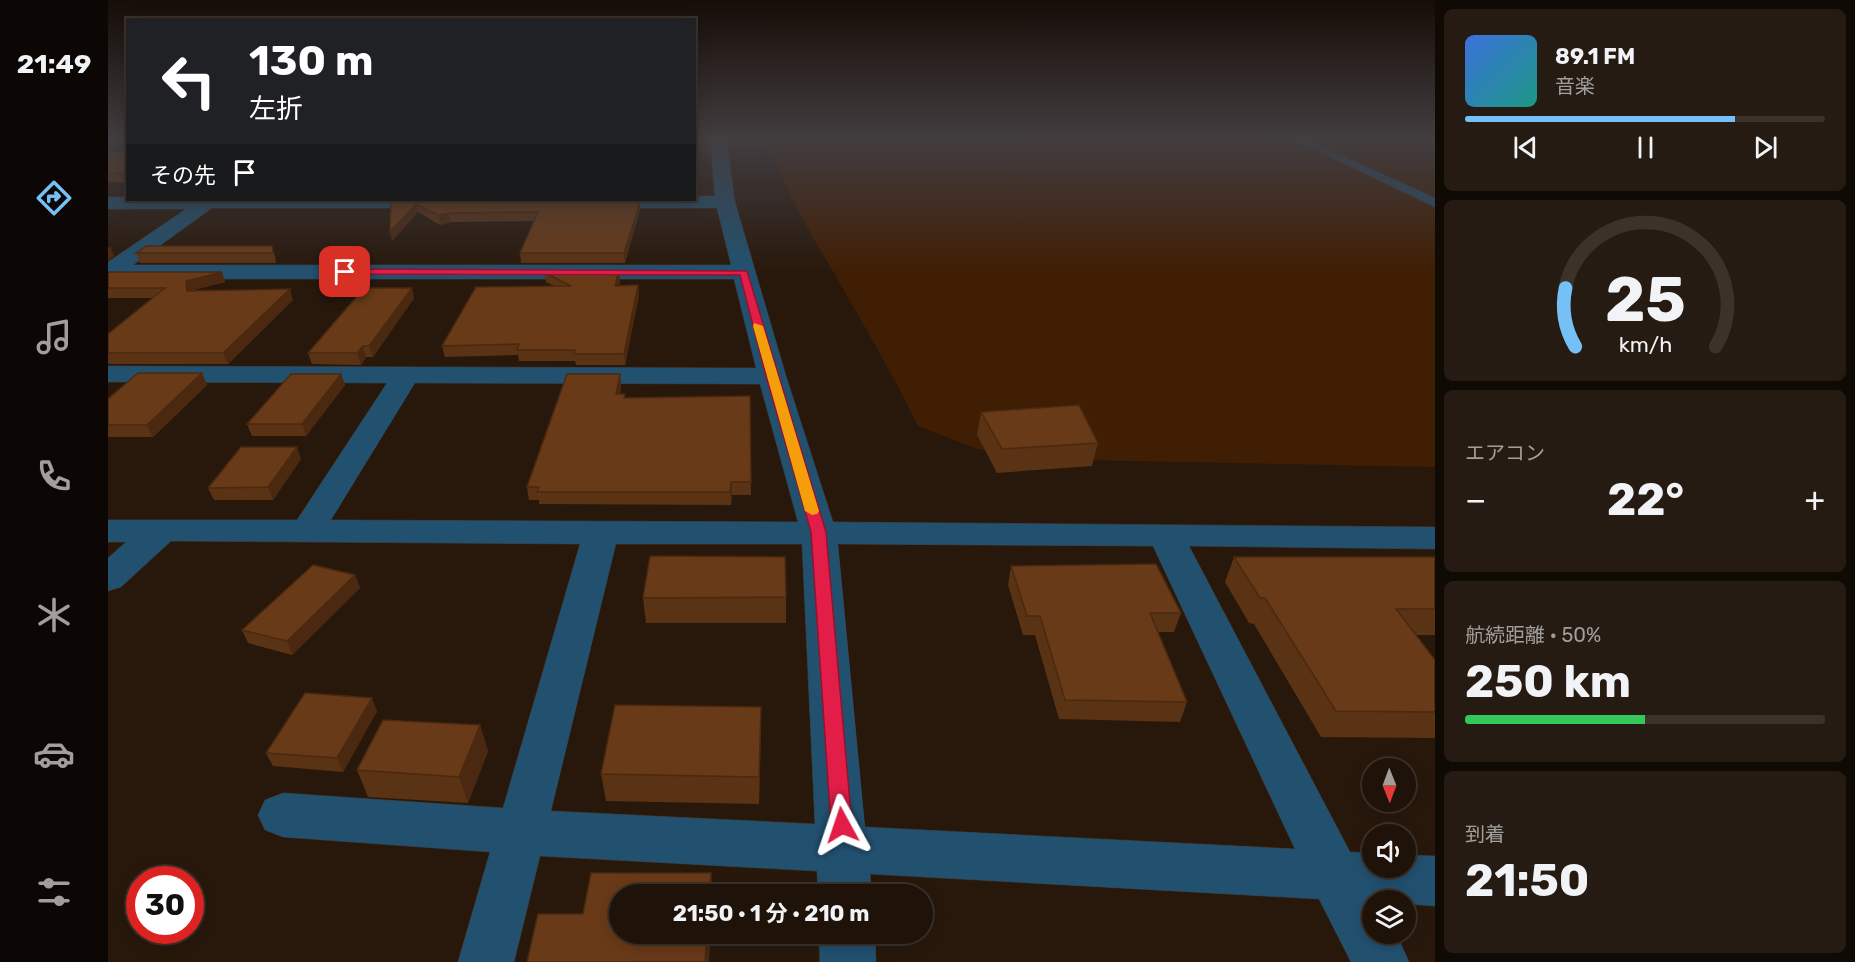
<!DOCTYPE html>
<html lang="ja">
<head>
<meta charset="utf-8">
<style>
	body { margin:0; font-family:Rubik,"Noto Sans JP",sans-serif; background:#261b12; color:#f1f3f6; height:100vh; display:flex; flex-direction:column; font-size:22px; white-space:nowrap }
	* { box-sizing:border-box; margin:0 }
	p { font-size:20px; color:#a19e9c }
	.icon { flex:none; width:33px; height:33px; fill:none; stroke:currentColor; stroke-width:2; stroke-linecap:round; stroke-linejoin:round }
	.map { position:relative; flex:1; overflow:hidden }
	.sheet { display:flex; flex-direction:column; gap:9px; padding:9px; background:#100a05; width:420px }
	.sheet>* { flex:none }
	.banner { position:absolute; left:18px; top:18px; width:570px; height:183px; border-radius:0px; box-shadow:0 3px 15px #0003,0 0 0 2px #3c322a; background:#202124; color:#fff; overflow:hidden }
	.needle { width:39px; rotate:179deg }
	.fabs { position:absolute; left:1254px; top:758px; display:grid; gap:12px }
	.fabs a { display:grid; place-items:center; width:54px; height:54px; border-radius:50%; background:#1e1209; box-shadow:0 3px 15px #0003,0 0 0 2px #3c322a; font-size:30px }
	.speed { position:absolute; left:18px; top:866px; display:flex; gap:12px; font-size:30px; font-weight:700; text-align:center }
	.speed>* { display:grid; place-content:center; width:78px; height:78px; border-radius:50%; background:#1e1209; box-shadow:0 3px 15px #0003,0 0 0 2px #3c322a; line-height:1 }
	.speed .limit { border:9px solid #d22; background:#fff; color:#111 }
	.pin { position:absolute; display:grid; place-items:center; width:51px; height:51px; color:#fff; margin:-26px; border-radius:12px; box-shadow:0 3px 9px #0006 }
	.me { position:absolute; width:66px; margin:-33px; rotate:355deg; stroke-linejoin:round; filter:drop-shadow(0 0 4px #0008) }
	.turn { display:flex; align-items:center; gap:21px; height:126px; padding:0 24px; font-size:27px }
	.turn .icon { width:78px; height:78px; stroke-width:2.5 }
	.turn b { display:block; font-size:42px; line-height:51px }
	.then { display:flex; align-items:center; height:57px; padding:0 24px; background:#0003; gap:12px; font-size:22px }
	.big { font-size:45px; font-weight:700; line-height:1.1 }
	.sheet .card { flex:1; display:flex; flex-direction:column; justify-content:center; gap:9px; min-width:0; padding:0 21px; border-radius:9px; background:#261b12 }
	.sheet .dial { align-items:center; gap:0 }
	.dial svg { height:156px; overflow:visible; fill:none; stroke:#3c322a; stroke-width:7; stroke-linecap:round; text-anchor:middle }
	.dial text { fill:#f1f3f6; stroke:none }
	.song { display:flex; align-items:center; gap:18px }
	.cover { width:72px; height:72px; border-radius:9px; background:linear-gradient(135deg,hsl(220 70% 55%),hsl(170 70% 35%)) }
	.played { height:6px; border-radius:3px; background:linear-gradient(90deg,#75c0f6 75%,#3c322a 75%) }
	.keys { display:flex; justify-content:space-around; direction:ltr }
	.heat { display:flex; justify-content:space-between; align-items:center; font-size:33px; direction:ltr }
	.charge { height:9px; border-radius:4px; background:linear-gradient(90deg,#34c759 50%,#3c322a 0) }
	.trip { position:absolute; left:501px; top:884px; width:324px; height:60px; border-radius:30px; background:#1e1209; box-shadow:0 3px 15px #0003,0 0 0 2px #3c322a; font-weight:700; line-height:60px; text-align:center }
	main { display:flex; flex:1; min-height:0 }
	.tabs { display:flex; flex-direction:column; width:108px; justify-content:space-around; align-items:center; background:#0c0704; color:#a19e9c }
	.tabs .icon { width:42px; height:42px }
	.tabs .on { color:#75c0f6 }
	.tabs b { font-size:27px; color:#f1f3f6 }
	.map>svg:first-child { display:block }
	.green { fill:#401e04 }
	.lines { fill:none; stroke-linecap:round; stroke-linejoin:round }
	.lane-casing { stroke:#423227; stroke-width:1 }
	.street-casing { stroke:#423227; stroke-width:1 }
	.lane { fill:#225170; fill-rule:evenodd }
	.street { fill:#225170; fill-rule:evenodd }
	.wall { fill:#5a3214 }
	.shaded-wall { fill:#4a2910 }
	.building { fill:#693a17; stroke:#4a2910; stroke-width:1.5 }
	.route { fill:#e11d48; stroke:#92132f; stroke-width:1.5 }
	.slow { fill:#f59e0b }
</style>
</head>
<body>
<main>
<nav class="tabs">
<b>21:49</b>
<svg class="icon on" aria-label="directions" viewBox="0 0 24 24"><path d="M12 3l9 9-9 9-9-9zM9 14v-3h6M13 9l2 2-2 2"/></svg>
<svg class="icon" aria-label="music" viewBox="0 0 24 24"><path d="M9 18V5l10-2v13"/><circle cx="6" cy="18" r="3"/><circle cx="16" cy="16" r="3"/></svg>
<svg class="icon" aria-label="phone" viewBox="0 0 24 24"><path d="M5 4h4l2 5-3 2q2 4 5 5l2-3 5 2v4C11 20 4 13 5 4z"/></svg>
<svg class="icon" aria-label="climate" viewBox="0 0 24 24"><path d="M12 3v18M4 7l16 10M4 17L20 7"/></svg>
<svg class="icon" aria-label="car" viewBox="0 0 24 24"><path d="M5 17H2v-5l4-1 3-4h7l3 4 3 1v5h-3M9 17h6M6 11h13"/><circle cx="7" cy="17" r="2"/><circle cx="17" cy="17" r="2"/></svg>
<svg class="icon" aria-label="filters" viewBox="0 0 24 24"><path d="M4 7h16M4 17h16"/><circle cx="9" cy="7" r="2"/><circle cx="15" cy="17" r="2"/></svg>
</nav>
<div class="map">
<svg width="1327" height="962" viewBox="0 0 1327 962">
	<rect width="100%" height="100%" fill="#28180c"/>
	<path class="green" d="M 660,138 L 1327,138 L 1327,467 L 971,460 L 870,449 L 810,426 C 785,374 755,324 726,273 C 700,229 674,187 660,138 Z"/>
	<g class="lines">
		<defs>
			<path id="lane" d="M 1183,138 L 1195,138 L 1327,198 L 1327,207 Z"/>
			<g id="street">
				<path d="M 602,138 L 618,138 L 627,202 L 678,376 L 725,522 L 1327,527 L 1327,549 L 1081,546 L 1242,852 L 1264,853 L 1264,867 L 1298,867 L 1298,855 L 1327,856 L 1327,906 L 1298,904 L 1298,900 L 1264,900 L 1264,933 L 1288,933 L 1301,962 L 1243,962 L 1211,899 L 762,874 L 764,894 L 710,894 L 709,871 L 432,856 L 406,962 L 350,962 L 382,852 L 175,837 L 157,830 L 150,815 L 157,800 L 175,793 L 395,808 L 472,544 L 63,541 L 13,587 L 0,591 L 0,558 L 18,542 L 0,542 L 0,520 L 189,520 L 279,383 L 0,382 L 0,366 L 648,368 L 626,279 L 0,279 L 0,262 L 78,209 L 0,209 L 0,197 L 20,197 L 20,200 L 335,200 L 337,202 L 334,206 L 327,208 L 104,208 L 25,265 L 623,265 L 609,208 L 487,208 L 480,206 L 477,202 L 479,200 L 586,200 L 586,196 L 607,196 ZM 307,383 L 652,384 L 690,522 L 223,520 ZM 508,544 L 694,544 L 707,824 L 443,811 ZM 730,544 L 1045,546 L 1187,849 L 757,827 Z"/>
				<path d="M 711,933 L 767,933 L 768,962 L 712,962 Z"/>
			</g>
		</defs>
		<use href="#lane" class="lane-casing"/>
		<use href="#street" class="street-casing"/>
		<use href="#lane" class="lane"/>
		<use href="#street" class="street"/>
	</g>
	<g class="wall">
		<path d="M 0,138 L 20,138 L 20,183 L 0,182 L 0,152 L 18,152 L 18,146 L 0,146 Z"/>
		<path d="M 283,202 L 532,210 L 517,263 L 413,263 L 412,253 L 426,221 L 343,222 L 332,225 L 310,212 L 284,241 Z"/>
		<path d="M 164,246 L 167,256 L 168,263 L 32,263 L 28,253 Z"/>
		<path d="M 0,272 L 114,272 L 117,282 L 86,290 L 185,300 L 120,364 L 0,364 L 0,334 L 45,298 L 0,298 Z"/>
		<path d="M 436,272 L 512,281 L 511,286 L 530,285 L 531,295 L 517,365 L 468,365 L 467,361 L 411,361 L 410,355 L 337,357 L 334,346 L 446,286 L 438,282 Z"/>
		<path d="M 306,298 L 265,357 L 258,357 L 253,365 L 204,364 L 200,353 Z"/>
		<path d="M 94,373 L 99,385 L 45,437 L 0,437 L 0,399 Z"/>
		<path d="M 233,374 L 237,385 L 198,436 L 144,436 L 139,424 Z"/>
		<path d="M 512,374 L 513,386 L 512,394 L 517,398 L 642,396 L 643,495 L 624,495 L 623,505 L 431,504 L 431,500 L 421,500 L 419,487 Z"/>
		<path d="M 873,412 L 990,443 L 984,466 L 889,473 L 869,435 Z"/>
		<path d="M 193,459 L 165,500 L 106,500 L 100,488 Z"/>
		<path d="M 1126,557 L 1327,557 L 1327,635 L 1308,635 L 1327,660 L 1327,738 L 1213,737 L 1146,624 L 1141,623 L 1117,582 Z"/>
		<path d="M 903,566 L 1073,613 L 1066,632 L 1050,632 L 1079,702 L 1072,722 L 951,719 L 927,635 L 915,635 L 900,585 Z"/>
		<path d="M 247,575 L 252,588 L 184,655 L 140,643 L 134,630 Z"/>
		<path d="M 678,597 L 678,623 L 538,623 L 535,598 Z"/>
		<path d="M 653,707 L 651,804 L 498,801 L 493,774 Z"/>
		<path d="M 269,711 L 235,772 L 165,766 L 158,753 Z"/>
		<path d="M 372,725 L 380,751 L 360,803 L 260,797 L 249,770 Z"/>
	</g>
	<g class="shaded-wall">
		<path d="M 532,202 L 532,210 L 517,263 L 516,253 Z"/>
		<path d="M 308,204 L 310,212 L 284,241 L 282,232 Z"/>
		<path d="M 341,213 L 343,222 L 332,225 L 330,215 Z"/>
		<path d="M 2,246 L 6,256 L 0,261 L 0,248 Z"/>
		<path d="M 511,271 L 512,281 L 508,296 L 507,286 Z"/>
		<path d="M 114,272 L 117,282 L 82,291 L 79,291 L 78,281 Z"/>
		<path d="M 530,285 L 531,295 L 517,365 L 516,354 Z"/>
		<path d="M 304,288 L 306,298 L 265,357 L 261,346 Z"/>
		<path d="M 182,289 L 185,300 L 120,364 L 115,353 Z"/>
		<path d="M 255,346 L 258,357 L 253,365 L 249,353 Z"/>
		<path d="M 94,373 L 99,385 L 45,437 L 39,425 Z"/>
		<path d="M 233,374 L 237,385 L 198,436 L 194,424 Z"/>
		<path d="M 512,374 L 513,386 L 510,406 L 508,394 Z"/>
		<path d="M 189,447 L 193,459 L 165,500 L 160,487 Z"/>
		<path d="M 623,482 L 624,495 L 623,505 L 622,492 Z"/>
		<path d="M 247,575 L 252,588 L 184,655 L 179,641 Z"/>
		<path d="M 264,698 L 269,711 L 235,772 L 229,758 Z"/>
		<path d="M 653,707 L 653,734 L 651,804 L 651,777 Z"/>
		<path d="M 372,725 L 380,751 L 360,803 L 351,777 Z"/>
		<path d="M 603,873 L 605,894 L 602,894 Z"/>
		<path d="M 599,933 L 603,933 L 601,962 L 597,962 Z"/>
	</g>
	<g class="building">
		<path d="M 0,138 L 20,138 L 20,175 L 0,173 L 0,152 L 18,152 L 18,139 L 0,139 Z"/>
		<path d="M 283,202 L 532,202 L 516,253 L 412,253 L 430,212 L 341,213 L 330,215 L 308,204 L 282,232 Z"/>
		<path d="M 38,246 L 164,246 L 165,253 L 28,253 Z"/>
		<path d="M 511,271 L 507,286 L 530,285 L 516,354 L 466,354 L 467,350 L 409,350 L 411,344 L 334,346 L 368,287 L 463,286 L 436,272 Z"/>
		<path d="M 0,272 L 114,272 L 78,281 L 79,291 L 182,289 L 115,353 L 0,353 L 0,334 L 57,288 L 0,288 Z"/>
		<path d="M 256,288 L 304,288 L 261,346 L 255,346 L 249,353 L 200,353 Z"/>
		<path d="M 30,373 L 94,373 L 39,425 L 0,425 L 0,399 Z"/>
		<path d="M 183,374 L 233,374 L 194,424 L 139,424 Z"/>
		<path d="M 459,374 L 512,374 L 508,394 L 517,394 L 516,398 L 642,396 L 643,482 L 623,482 L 622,492 L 429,492 L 431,487 L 419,487 Z"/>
		<path d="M 971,405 L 990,443 L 894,449 L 873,412 Z"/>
		<path d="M 133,447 L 189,447 L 160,487 L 100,488 Z"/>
		<path d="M 542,556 L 677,557 L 678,597 L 535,598 Z"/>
		<path d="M 1126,557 L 1327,557 L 1327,609 L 1288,609 L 1327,660 L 1327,712 L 1228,711 L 1157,598 L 1152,598 Z"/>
		<path d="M 1048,564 L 1073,613 L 1042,613 L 1079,702 L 957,700 L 932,616 L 919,616 L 903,566 Z"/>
		<path d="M 205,565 L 247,575 L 179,641 L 134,630 Z"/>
		<path d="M 197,693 L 264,698 L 229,758 L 158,753 Z"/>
		<path d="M 507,705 L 653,707 L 651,777 L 493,774 Z"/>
		<path d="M 275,720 L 372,725 L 351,777 L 249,770 Z"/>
		<path d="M 483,873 L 603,873 L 602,894 L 512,894 L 512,933 L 599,933 L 597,962 L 419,962 L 430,914 L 475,914 Z"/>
	</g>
	<linearGradient id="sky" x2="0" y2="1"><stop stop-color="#160d07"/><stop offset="0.51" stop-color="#423d40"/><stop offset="1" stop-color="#423d40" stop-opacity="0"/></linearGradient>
	<rect width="1327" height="272" fill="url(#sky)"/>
	<path class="route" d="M 237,269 L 639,271 L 718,532 L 744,825 L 741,832 L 734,834 L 726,832 L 723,825 L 703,532 L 658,376 L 632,275 L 233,274 L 232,272 Z"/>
	<path class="slow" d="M 646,323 L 655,326 L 711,511 L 709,514 L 704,515 L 697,511 L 645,326 Z"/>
</svg>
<div class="fabs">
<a><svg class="needle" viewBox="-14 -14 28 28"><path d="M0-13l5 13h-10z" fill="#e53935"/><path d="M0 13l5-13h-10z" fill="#a19e9c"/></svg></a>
<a><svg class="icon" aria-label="sound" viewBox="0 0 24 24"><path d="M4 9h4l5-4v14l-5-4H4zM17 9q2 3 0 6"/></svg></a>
<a><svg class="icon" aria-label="layers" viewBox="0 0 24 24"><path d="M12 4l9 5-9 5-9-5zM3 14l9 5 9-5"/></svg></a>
</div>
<div class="speed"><div class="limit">30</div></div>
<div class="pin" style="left:237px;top:272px;background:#d93025"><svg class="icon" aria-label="arrive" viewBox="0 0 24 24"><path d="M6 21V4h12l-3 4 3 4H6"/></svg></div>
<svg class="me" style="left:734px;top:825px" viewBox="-20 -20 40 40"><path d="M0-17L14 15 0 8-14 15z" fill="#e11d48" stroke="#fff" stroke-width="4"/></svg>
<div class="trip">21:50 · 1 分 · 210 m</div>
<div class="banner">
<div class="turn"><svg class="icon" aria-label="left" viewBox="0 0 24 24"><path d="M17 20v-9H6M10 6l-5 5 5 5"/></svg><div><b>130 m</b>左折</div></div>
<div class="then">その先<svg class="icon" aria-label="arrive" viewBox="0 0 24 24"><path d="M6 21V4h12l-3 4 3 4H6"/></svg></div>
</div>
</div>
<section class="sheet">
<div class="card">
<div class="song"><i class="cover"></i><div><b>89.1 FM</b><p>音楽</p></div></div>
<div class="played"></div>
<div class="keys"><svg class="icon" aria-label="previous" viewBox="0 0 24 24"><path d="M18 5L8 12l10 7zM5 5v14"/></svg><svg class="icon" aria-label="pause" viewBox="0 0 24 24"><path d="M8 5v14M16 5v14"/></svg><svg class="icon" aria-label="next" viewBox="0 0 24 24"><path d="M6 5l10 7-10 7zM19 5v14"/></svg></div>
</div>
<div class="card dial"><svg viewBox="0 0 100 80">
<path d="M14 69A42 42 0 1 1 86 69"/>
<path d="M14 69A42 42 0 0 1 9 39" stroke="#75c0f6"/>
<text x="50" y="56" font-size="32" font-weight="700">25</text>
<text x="50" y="72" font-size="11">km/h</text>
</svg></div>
<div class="card"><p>エアコン</p>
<div class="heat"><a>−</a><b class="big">22°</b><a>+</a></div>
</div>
<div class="card"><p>航続距離 · 50%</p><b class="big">250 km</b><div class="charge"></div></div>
<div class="card"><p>到着</p><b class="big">21:50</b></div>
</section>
</main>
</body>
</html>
